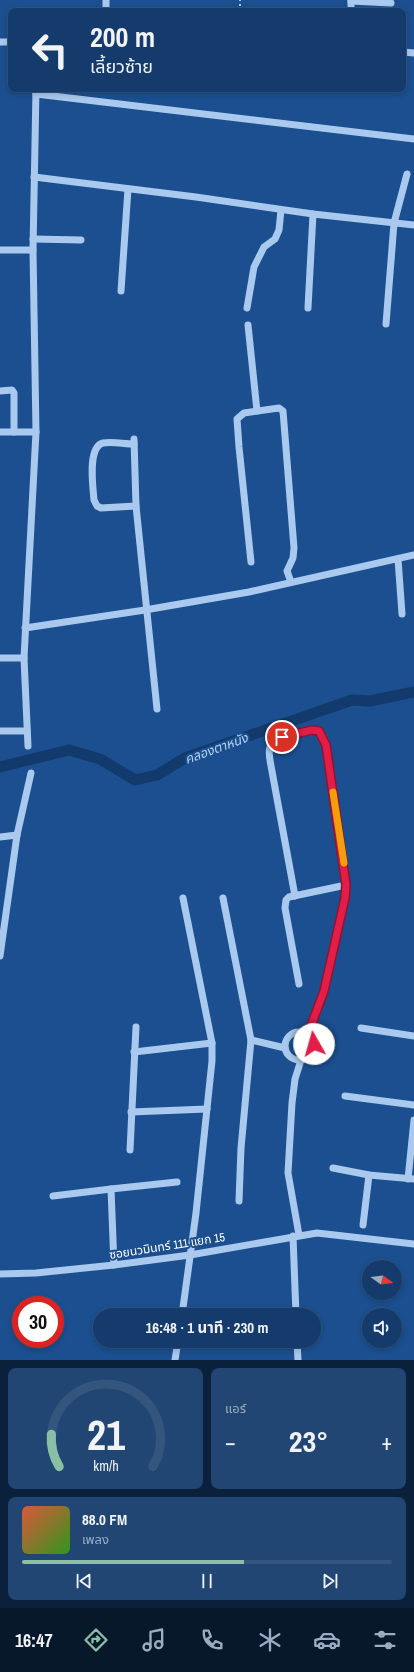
<!DOCTYPE html>
<html lang="th">
<head>
<meta charset="utf-8">
<style>
	body { margin:0; font-family:"Archivo Narrow","Noto Sans Thai",sans-serif; background:#214673; color:#f1f3f6; height:100vh; display:flex; flex-direction:column; font-size:15px; white-space:nowrap }
	* { box-sizing:border-box; margin:0 }
	p { font-size:13px; color:#9dadc1 }
	.icon { flex:none; width:22px; height:22px; fill:none; stroke:currentColor; stroke-width:2; stroke-linecap:round; stroke-linejoin:round }
	.map { position:relative; height:1360px; overflow:hidden }
	.sheet { display:flex; flex-direction:column; gap:8px; padding:8px; background:#0b203b; flex:1 }
	.sheet>* { flex:none }
	.hud { position:absolute; left:8px; top:8px; width:398px; height:84px; border-radius:8px; box-shadow:0 2px 6px #0003,0 0 0 1px #33557e; background:#143b6b; color:#f1f3f6; overflow:hidden }
	.needle { width:26px; rotate:105deg }
	.tools { position:absolute; left:362px; top:1260px; display:grid; gap:8px }
	.tools a { display:grid; place-items:center; width:40px; height:40px; border-radius:50%; background:#143b6b; box-shadow:0 2px 6px #0003,0 0 0 1px #33557e; font-size:20px }
	.speed { position:absolute; left:12px; top:1296px; display:flex; gap:8px; font-size:20px; font-weight:700; text-align:center }
	.speed>* { display:grid; place-content:center; width:52px; height:52px; border-radius:50%; background:#143b6b; box-shadow:0 2px 6px #0003,0 0 0 1px #33557e; line-height:1 }
	.speed .limit { border:6px solid #d22; background:#fff; color:#111 }
	.pin { position:absolute; display:grid; place-items:center; width:34px; height:34px; color:#fff; margin:-17px; border:2px solid #fff; border-radius:50%; box-shadow:0 1px 4px #0007 }
	.me { position:absolute; width:44px; margin:-22px; rotate:353deg; stroke-linejoin:round; filter:drop-shadow(0 0 3px #0008) }
	.turn { display:flex; align-items:center; gap:14px; height:84px; padding:0 16px; font-size:18px }
	.turn .icon { width:52px; height:52px; stroke-width:2.5 }
	.turn b { display:block; font-size:28px; line-height:34px }
	.big { font-size:30px; font-weight:700; line-height:1.1 }
	.sheet .card { flex:1; display:flex; flex-direction:column; justify-content:center; gap:6px; min-width:0; padding:0 14px; border-radius:8px; background:#214673 }
	.sheet .dial { align-items:center; gap:0 }
	.dial svg { height:104px; overflow:visible; fill:none; stroke:#33557e; stroke-width:7; stroke-linecap:round; text-anchor:middle }
	.dial text { fill:#f1f3f6; stroke:none }
	.song { display:flex; align-items:center; gap:12px }
	.cover { width:48px; height:48px; border-radius:6px; background:linear-gradient(135deg,hsl(10 70% 55%),hsl(110 70% 35%)) }
	.played { height:4px; border-radius:2px; background:linear-gradient(90deg,#8abfa5 60%,#33557e 60%) }
	.keys { display:flex; justify-content:space-around; direction:ltr }
	.heat { display:flex; justify-content:space-between; align-items:center; font-size:22px; direction:ltr }
	.sheet .tiles { flex:1; display:grid; gap:8px; grid-template-columns:1fr 1fr }
	.card:last-child { grid-column:span 2 }
	.trip { position:absolute; left:93px; top:1308px; width:228px; height:40px; border-radius:20px; background:#143b6b; box-shadow:0 2px 6px #0003,0 0 0 1px #33557e; font-weight:700; line-height:40px; text-align:center }
	.dock { display:flex; height:64px; justify-content:space-around; align-items:center; background:#08182b; color:#9dadc1 }
	.dock .icon { width:28px; height:28px }
	.dock .current { color:#8abfa5 }
	.dock b { font-size:18px; color:#f1f3f6 }
	.map>svg:first-child { display:block }
	.lines { fill:none; stroke-linecap:round; stroke-linejoin:round }
	.canal { stroke:#123a6d; stroke-width:11 }
	.path { stroke:#a9c9ee; stroke-width:2; stroke-dasharray:2 3; stroke-linecap:butt }
	.minor { stroke:#a9c9ee; stroke-width:7 }
	.route-casing { stroke:#92132f; stroke-width:10 }
	.route { stroke:#e11d48; stroke-width:7 }
	.slow { stroke:#f59e0b; stroke-width:7 }
	.labels { text-anchor:middle; stroke-width:4; stroke-linejoin:round; paint-order:stroke }
	.street-label { font-size:12px; fill:#fff; stroke:#1b4f8f }
	.water-label { font-size:13px; font-style:italic; fill:#b5d3f5; stroke:#1b4f8f }
</style>
</head>
<body>
<div class="map">
<svg width="414" height="1360" viewBox="0 0 414 1360">
	<rect width="100%" height="100%" fill="#1b4f8f"/>
	<g class="lines">
		<path class="canal" d="M 0,767 L 69,750 L 100,759 L 135,780 L 157,775 L 185,758 L 352,700 L 370,701 L 414,692"/>
		<path class="path" d="M 240,11 L 240,0"/>
		<g class="minor">
			<path d="M 106,0 L 106,11"/>
			<path d="M 351,1 L 391,3"/>
			<path d="M 351,11 L 351,0"/>
			<path d="M 0,42 L 11,42"/>
			<path d="M 403,52 L 414,53"/>
			<path d="M 36,94 L 414,139"/>
			<path d="M 34,177 L 196,197 L 313,214 L 414,225"/>
			<path d="M 33,239 L 81,240"/>
			<path d="M 0,250 L 33,250"/>
			<path d="M 121,291 L 128,189"/>
			<path d="M 247,308 L 254,267 L 264,247 L 275,239 L 279,230 L 281,210"/>
			<path d="M 308,308 L 313,214"/>
			<path d="M 386,324 L 394,223 L 407,174"/>
			<path d="M 248,325 L 257,411"/>
			<path d="M 0,391 L 12,390 L 14,393 L 14,432"/>
			<path d="M 0,432 L 36,432"/>
			<path d="M 134,439 L 136,506 L 157,709"/>
			<path d="M 134,444 C 124,444 112,441 103,443 C 87,447 93,487 94,500 L 97,506 L 101,508 L 136,506"/>
			<path d="M 398,559 L 402,614"/>
			<path d="M 251,562 L 239,447 L 237,419 L 244,413 L 279,408 L 283,411 L 294,548 L 293,558 L 287,571 L 291,582"/>
			<path d="M 25,628 L 145,610 L 249,592 L 414,555"/>
			<path d="M 0,658 L 24,658"/>
			<path d="M 0,731 L 27,731"/>
			<path d="M 28,746 L 24,658 L 36,432 L 33,250 L 36,89"/>
			<path d="M 0,837 L 17,835"/>
			<path d="M 295,896 L 271,766 C 270,760 268,753 270,747 C 273,735 308,730 319,731 L 326,745 L 346,885 L 345,898 L 324,991 L 308,1034"/>
			<path d="M 223,898 L 251,1040 L 241,1148 L 239,1201"/>
			<path d="M 0,956 L 17,835 L 31,773"/>
			<path d="M 299,984 L 285,908 L 286,900 L 289,897 L 346,885"/>
			<path d="M 361,1028 L 414,1036"/>
			<circle cx="299" cy="1046" r="14"/>
			<path d="M 251,1040 L 285,1048"/>
			<path d="M 134,1052 L 212,1043"/>
			<path d="M 345,1096 L 414,1105"/>
			<path d="M 131,1112 L 207,1109"/>
			<path d="M 130,1150 L 136,1027"/>
			<path d="M 333,1168 L 369,1175 L 414,1179"/>
			<path d="M 408,1179 L 414,1120"/>
			<path d="M 53,1196 L 111,1189"/>
			<path d="M 363,1225 L 369,1175"/>
			<path d="M 299,1235 L 288,1173 L 292,1103 L 295,1079 L 301,1060"/>
			<path d="M 293,1236 L 296,1315"/>
			<path d="M 114,1265 L 111,1189 L 177,1182"/>
			<path d="M 0,1274 L 36,1273 L 114,1265 L 190,1255 L 317,1233 L 414,1244"/>
			<path d="M 182,1315 L 196,1213 L 212,1061 L 212,1043 L 183,898"/>
			<path d="M 297,1341 L 298,1360"/>
			<path d="M 175,1360 L 178,1341"/>
		</g>
	</g>
	<g class="lines">
		<defs>
			<path id="route" d="M 282,737 L 312,730 L 319,731 L 326,745 L 346,885 L 345,898 L 324,991 L 308,1034 L 314,1044"/>
		</defs>
		<use href="#route" class="route-casing"/>
		<use href="#route" class="route"/>
		<path class="slow" d="M 333,792 L 344,863"/>
	</g>
	<g class="labels">
		<g class="street-label">
			<text transform="translate(167 1246) rotate(-9)" y="4">ซอยนวมินทร์ 111 แยก 15</text>
		</g>
		<g class="water-label">
			<text transform="translate(216 748) rotate(-20)" y="5">คลองตาหนัง</text>
		</g>
	</g>
</svg>
<div class="tools">
<a><svg class="needle" viewBox="-14 -14 28 28"><path d="M0-13l5 13h-10z" fill="#e53935"/><path d="M0 13l5-13h-10z" fill="#9dadc1"/></svg></a>
<a><svg class="icon" aria-label="sound" viewBox="0 0 24 24"><path d="M4 9h4l5-4v14l-5-4H4zM17 9q2 3 0 6"/></svg></a>
</div>
<div class="speed"><div class="limit">30</div></div>
<div class="pin" style="left:282px;top:737px;background:#d93025"><svg class="icon" aria-label="arrive" viewBox="0 0 24 24"><path d="M6 21V4h12l-3 4 3 4H6"/></svg></div>
<svg class="me" style="left:314px;top:1044px" viewBox="-20 -20 40 40"><circle r="19" fill="#fff"/><path d="M0-13L10 11 0 6-10 11z" fill="#e11d48"/></svg>
<div class="trip">16:48 · 1 นาที · 230 m</div>
<div class="hud">
<div class="turn"><svg class="icon" aria-label="left" viewBox="0 0 24 24"><path d="M17 20v-9H6M10 6l-5 5 5 5"/></svg><div><b>200 m</b>เลี้ยวซ้าย</div></div>
</div>
</div>
<section class="sheet">
<div class="tiles">
<div class="card dial"><svg viewBox="0 0 100 80">
<path d="M14 69A42 42 0 1 1 86 69"/>
<path d="M14 69A42 42 0 0 1 8 44" stroke="#8abfa5"/>
<text x="50" y="56" font-size="32" font-weight="700">21</text>
<text x="50" y="72" font-size="11">km/h</text>
</svg></div>
<div class="card"><p>แอร์</p>
<div class="heat"><a>−</a><b class="big">23°</b><a>+</a></div>
</div>
<div class="card">
<div class="song"><i class="cover"></i><div><b>88.0 FM</b><p>เพลง</p></div></div>
<div class="played"></div>
<div class="keys"><svg class="icon" aria-label="previous" viewBox="0 0 24 24"><path d="M18 5L8 12l10 7zM5 5v14"/></svg><svg class="icon" aria-label="pause" viewBox="0 0 24 24"><path d="M8 5v14M16 5v14"/></svg><svg class="icon" aria-label="next" viewBox="0 0 24 24"><path d="M6 5l10 7-10 7zM19 5v14"/></svg></div>
</div>
</div>
</section>
<nav class="dock">
<b>16:47</b>
<svg class="icon current" aria-label="directions" viewBox="0 0 24 24"><path d="M12 3l9 9-9 9-9-9zM9 14v-3h6M13 9l2 2-2 2"/></svg>
<svg class="icon" aria-label="music" viewBox="0 0 24 24"><path d="M9 18V5l10-2v13"/><circle cx="6" cy="18" r="3"/><circle cx="16" cy="16" r="3"/></svg>
<svg class="icon" aria-label="phone" viewBox="0 0 24 24"><path d="M5 4h4l2 5-3 2q2 4 5 5l2-3 5 2v4C11 20 4 13 5 4z"/></svg>
<svg class="icon" aria-label="climate" viewBox="0 0 24 24"><path d="M12 3v18M4 7l16 10M4 17L20 7"/></svg>
<svg class="icon" aria-label="car" viewBox="0 0 24 24"><path d="M5 17H2v-5l4-1 3-4h7l3 4 3 1v5h-3M9 17h6M6 11h13"/><circle cx="7" cy="17" r="2"/><circle cx="17" cy="17" r="2"/></svg>
<svg class="icon" aria-label="filters" viewBox="0 0 24 24"><path d="M4 7h16M4 17h16"/><circle cx="9" cy="7" r="2"/><circle cx="15" cy="17" r="2"/></svg>
</nav>
</body>
</html>
